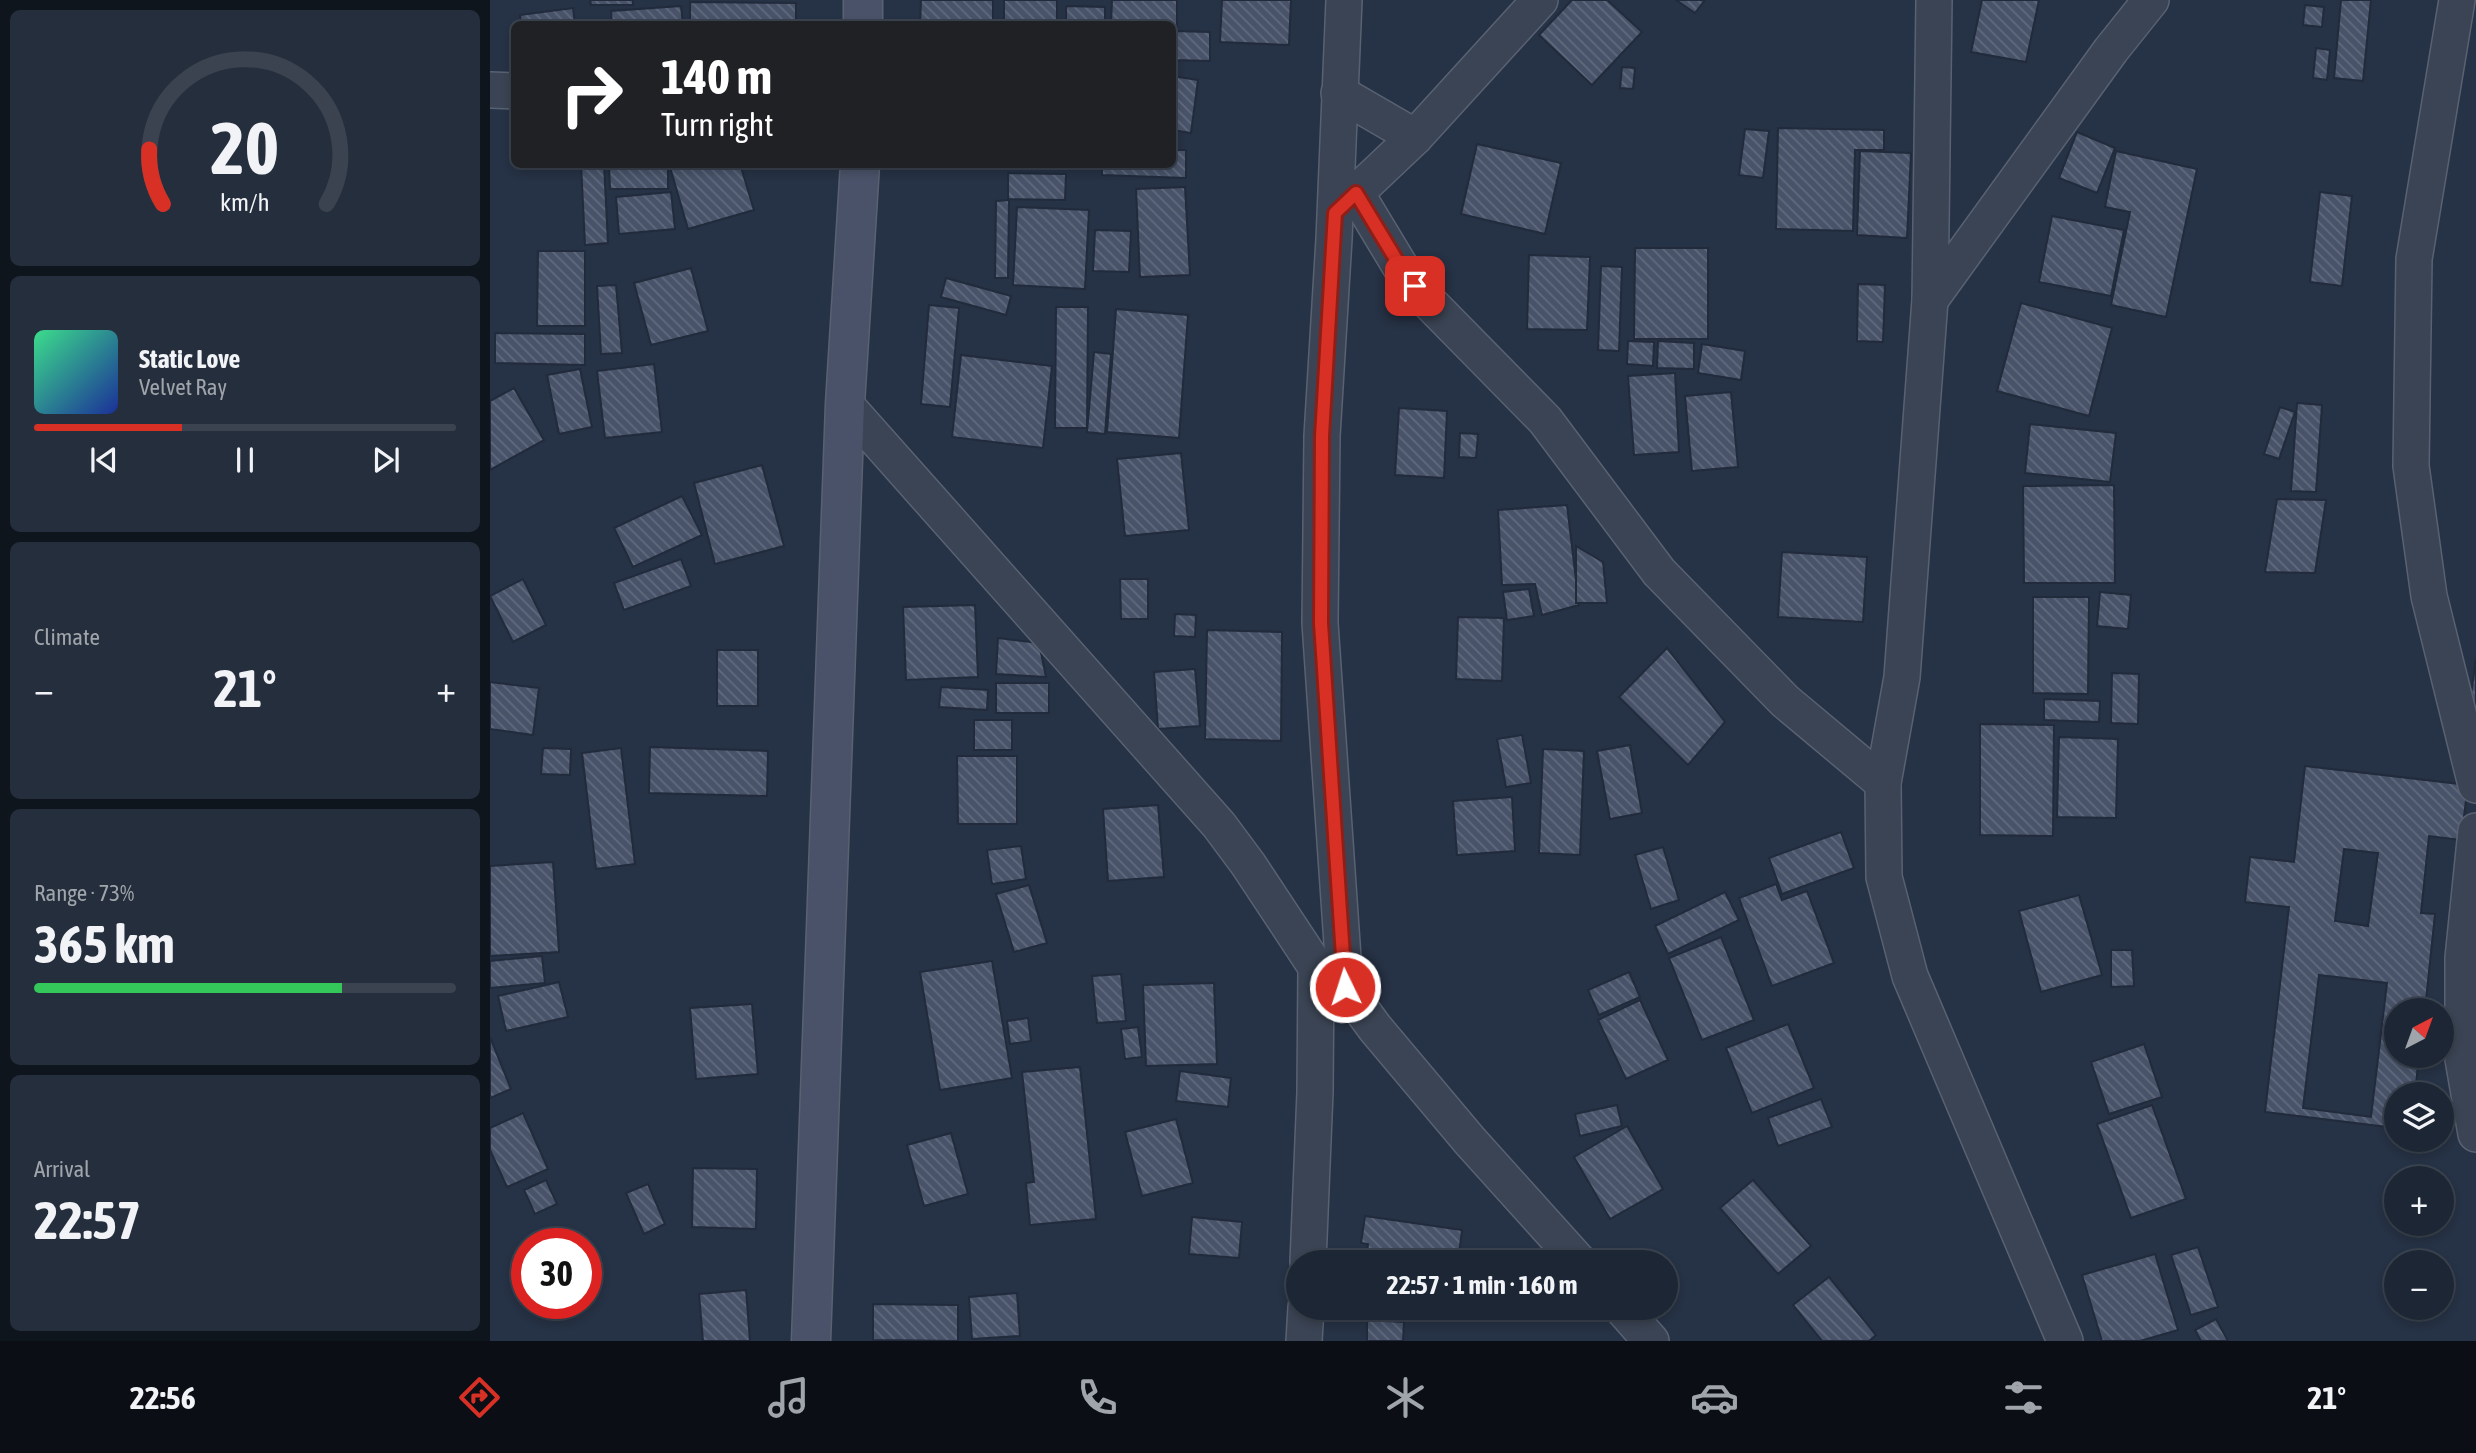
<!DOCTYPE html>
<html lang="en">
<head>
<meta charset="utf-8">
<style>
	body { margin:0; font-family:"Asap Condensed",sans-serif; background:#252e3c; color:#f1f3f6; height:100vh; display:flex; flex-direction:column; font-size:26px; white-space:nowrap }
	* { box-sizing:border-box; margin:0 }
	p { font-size:23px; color:#a0a5ac }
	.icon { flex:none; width:38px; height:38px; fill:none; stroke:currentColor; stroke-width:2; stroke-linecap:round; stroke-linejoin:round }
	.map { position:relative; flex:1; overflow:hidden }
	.side { display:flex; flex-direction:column; gap:10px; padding:10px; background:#0f151d; width:490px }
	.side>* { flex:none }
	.banner { position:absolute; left:21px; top:21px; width:665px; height:147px; border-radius:10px; box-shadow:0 4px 10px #0003,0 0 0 2px #3a434f; background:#202124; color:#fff; overflow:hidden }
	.needle { width:46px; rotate:41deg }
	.tools { position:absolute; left:1894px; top:998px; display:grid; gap:14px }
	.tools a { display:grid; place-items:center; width:70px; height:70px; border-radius:50%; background:#1c2634; box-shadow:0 4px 10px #0003,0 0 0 2px #3a434f; font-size:35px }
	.speed { position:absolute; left:21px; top:1228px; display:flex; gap:14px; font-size:35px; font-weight:700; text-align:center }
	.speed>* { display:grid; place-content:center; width:91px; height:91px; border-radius:50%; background:#1c2634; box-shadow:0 4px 10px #0003,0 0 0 2px #3a434f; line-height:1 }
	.speed .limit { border:10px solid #d22; background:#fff; color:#111 }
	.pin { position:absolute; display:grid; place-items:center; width:60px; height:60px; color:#fff; margin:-30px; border-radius:14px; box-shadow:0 4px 10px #0006 }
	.me { position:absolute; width:77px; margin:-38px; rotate:356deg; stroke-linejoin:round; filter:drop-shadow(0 0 5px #0008) }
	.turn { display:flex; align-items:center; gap:24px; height:147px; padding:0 35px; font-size:32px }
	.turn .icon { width:91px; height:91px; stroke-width:2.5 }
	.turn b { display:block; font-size:49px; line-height:60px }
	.big { font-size:52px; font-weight:700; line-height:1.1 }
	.side .card { flex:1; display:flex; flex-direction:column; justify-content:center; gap:10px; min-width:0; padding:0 24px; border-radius:10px; background:#252e3c }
	.side .dial { align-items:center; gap:0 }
	.dial svg { height:182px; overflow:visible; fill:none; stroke:#3a434f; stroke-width:7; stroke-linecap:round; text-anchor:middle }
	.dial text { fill:#f1f3f6; stroke:none }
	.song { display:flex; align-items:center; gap:21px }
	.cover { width:84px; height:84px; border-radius:10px; background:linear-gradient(135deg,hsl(150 70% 55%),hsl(230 70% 35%)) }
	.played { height:7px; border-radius:4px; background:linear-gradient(90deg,#d93025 35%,#3a434f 35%) }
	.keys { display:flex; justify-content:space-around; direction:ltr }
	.heat { display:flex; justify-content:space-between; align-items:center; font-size:38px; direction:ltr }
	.charge { height:10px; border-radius:5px; background:linear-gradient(90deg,#34c759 73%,#3a434f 0) }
	.trip { position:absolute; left:796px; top:1250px; width:392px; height:70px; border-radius:35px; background:#1c2634; box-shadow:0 4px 10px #0003,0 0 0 2px #3a434f; font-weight:700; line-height:70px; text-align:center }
	.dock { display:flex; height:112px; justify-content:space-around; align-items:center; background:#0b0f15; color:#a0a5ac }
	.dock .icon { width:49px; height:49px }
	.dock .current { color:#d93025 }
	.dock b { font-size:32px; color:#f1f3f6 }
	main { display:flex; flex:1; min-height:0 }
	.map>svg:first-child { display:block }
	.building { fill:url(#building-back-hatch); stroke:#212b3c; stroke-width:2; fill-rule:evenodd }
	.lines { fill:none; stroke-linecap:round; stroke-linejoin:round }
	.minor-casing { stroke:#596272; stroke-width:38 }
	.secondary-casing { stroke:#596272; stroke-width:41 }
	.minor { stroke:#3b4454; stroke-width:35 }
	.secondary { stroke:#495268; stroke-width:38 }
	.route-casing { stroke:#8d1f18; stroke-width:18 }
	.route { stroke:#d93025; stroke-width:12 }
</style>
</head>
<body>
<main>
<section class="side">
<div class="card dial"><svg viewBox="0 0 100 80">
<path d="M14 69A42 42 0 1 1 86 69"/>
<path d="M14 69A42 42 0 0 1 8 45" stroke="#d93025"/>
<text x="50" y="56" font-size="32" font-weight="700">20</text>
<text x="50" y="72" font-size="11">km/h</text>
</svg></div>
<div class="card">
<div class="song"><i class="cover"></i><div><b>Static Love</b><p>Velvet Ray</p></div></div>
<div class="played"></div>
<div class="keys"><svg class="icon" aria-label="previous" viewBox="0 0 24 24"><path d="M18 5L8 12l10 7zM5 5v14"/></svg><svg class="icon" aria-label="pause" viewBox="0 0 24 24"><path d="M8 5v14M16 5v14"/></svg><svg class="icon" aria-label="next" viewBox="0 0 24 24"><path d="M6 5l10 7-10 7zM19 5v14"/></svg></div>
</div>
<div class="card"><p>Climate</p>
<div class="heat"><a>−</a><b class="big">21°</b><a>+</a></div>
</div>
<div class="card"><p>Range · 73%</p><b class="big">365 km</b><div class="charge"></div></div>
<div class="card"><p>Arrival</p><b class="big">22:57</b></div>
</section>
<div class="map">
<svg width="1986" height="1341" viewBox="0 0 1986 1341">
	<defs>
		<pattern id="building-back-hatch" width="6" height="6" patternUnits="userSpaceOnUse" patternTransform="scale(1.75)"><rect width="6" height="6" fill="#485369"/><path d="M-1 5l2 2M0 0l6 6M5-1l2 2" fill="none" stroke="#606a7d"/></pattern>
	</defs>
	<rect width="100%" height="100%" fill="#263245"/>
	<g class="building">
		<path d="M 100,0 L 143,0 L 143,5 L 101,5 Z"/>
		<path d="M 431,0 L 503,0 L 503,24 L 430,24 Z"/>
		<rect x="514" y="0" width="53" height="23"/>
		<path d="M 622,0 L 687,0 L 687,27 L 682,27 L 682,24 L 621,24 Z"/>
		<path d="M 732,0 L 801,0 L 799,45 L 730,42 Z"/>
		<path d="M 1082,0 L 1117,0 L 1152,32 L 1102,85 L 1049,35 Z"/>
		<path d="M 1186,0 L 1215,0 L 1205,13 Z"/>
		<path d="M 1492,0 L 1549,0 L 1536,62 L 1481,52 Z"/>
		<path d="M 1851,0 L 1881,0 L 1873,81 L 1844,78 Z"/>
		<path d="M 200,2 L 306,3 L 306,24 L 200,24 Z"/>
		<path d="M 1815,5 L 1834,7 L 1832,27 L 1813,25 Z"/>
		<path d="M 191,6 L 193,24 L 122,24 L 121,11 Z"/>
		<path d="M 576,6 L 615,7 L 615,24 L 568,24 L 568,20 L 576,20 Z"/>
		<path d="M 83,8 L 85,24 L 31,24 L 30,15 Z"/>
		<path d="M 682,31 L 720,32 L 720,61 L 682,60 Z"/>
		<path d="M 1826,48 L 1840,50 L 1837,80 L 1823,78 Z"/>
		<path d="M 1132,67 L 1145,68 L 1143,89 L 1130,88 Z"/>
		<path d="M 682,76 L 708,80 L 701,133 L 682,130 Z"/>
		<path d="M 1288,128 L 1394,130 L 1394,150 L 1365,150 L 1363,231 L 1286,229 Z"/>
		<path d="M 1255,129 L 1279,131 L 1273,178 L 1249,175 Z"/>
		<path d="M 1587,132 L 1625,148 L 1607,193 L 1569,178 Z"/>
		<path d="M 987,144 L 1071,163 L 1055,234 L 971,214 Z"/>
		<path d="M 682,150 L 696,150 L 696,178 L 612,175 L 612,164 L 682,164 Z"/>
		<path d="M 1370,151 L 1421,153 L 1417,238 L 1367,235 Z"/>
		<path d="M 1626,151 L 1707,169 L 1676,317 L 1621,305 L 1640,212 L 1615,207 Z"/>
		<path d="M 91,164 L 114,164 L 118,243 L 95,245 Z"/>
		<path d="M 119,164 L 178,164 L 178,189 L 120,189 Z"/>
		<path d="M 189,164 L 250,164 L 264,210 L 198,229 L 180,167 Z"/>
		<path d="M 518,173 L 576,174 L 575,200 L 518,199 Z"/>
		<path d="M 695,187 L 700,275 L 650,277 L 646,189 Z"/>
		<path d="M 181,192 L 185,229 L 129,234 L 126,197 Z"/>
		<path d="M 1830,192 L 1862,196 L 1852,286 L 1820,282 Z"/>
		<path d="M 519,200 L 518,278 L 505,278 L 506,201 Z"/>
		<path d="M 527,207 L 599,210 L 595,289 L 523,285 Z"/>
		<path d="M 1562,216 L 1634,230 L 1621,296 L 1549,282 Z"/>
		<path d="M 605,230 L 641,231 L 639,272 L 603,271 Z"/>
		<path d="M 1145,248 L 1218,248 L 1218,339 L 1144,339 Z"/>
		<path d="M 48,251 L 95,251 L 95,326 L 47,326 Z"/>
		<path d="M 1039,255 L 1100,257 L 1097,330 L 1037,329 Z"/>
		<path d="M 1111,266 L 1132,267 L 1129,351 L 1108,350 Z"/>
		<path d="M 201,268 L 218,331 L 161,345 L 144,283 Z"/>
		<path d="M 456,278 L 521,296 L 516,315 L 451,297 Z"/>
		<path d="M 1368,284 L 1395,285 L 1393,342 L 1367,341 Z"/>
		<path d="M 126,285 L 132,353 L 111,354 L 107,286 Z"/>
		<path d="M 1531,303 L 1622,328 L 1599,416 L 1507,391 Z"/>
		<path d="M 439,305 L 469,308 L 460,407 L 431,404 Z"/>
		<path d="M 566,307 L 598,307 L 597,428 L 565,428 Z"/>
		<path d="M 626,309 L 698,315 L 689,438 L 617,432 Z"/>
		<path d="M 5,333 L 95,334 L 95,365 L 5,363 Z"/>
		<path d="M 1138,341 L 1164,342 L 1163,366 L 1137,364 Z"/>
		<path d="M 1168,341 L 1204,343 L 1204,369 L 1167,368 Z"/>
		<path d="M 1212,344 L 1255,351 L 1251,380 L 1208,373 Z"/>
		<path d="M 604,352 L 621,354 L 615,434 L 597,432 Z"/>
		<path d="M 471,355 L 562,366 L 553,448 L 462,437 Z"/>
		<path d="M 164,364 L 172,432 L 115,438 L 107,371 Z"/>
		<path d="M 90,369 L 102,427 L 69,434 L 57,375 Z"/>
		<path d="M 1185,373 L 1189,452 L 1144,455 L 1138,376 Z"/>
		<path d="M 24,388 L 54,440 L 0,470 L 0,401 Z"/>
		<path d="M 1241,392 L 1248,467 L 1202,471 L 1195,396 Z"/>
		<path d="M 1807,403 L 1832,405 L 1826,492 L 1801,491 Z"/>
		<path d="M 1790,407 L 1805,412 L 1789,459 L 1774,454 Z"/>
		<path d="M 909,408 L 957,411 L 954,478 L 905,475 Z"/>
		<path d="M 1540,424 L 1626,433 L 1620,482 L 1535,473 Z"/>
		<path d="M 970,433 L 988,434 L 986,458 L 969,457 Z"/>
		<path d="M 691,453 L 699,530 L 635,536 L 627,459 Z"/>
		<path d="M 272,465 L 294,546 L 225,564 L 204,483 Z"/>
		<path d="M 1624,485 L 1625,583 L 1534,583 L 1533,486 Z"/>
		<path d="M 192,496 L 212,535 L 143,567 L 124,528 Z"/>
		<path d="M 1787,499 L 1836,500 L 1825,573 L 1775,572 Z"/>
		<path d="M 1077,505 L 1089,605 L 1052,615 L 1045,584 L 1012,585 L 1008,510 Z"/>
		<path d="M 1086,546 L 1113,562 L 1117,603 L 1086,603 Z"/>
		<path d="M 1292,552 L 1377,557 L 1373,622 L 1288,617 Z"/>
		<path d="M 191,559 L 201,586 L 134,610 L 124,583 Z"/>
		<path d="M 33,579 L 56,625 L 23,642 L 0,596 Z"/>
		<path d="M 630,579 L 658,579 L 658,619 L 631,619 Z"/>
		<path d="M 1039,589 L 1044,616 L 1017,620 L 1013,592 Z"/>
		<path d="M 1610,592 L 1641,595 L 1638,629 L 1607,626 Z"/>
		<path d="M 1543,597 L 1599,597 L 1598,694 L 1543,693 Z"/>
		<path d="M 485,605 L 488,677 L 416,680 L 413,607 Z"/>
		<path d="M 685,614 L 706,615 L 705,637 L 684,636 Z"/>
		<path d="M 968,617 L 1014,618 L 1012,681 L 966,679 Z"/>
		<path d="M 717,630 L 792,632 L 791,741 L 715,739 Z"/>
		<path d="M 508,638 L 549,643 L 556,677 L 506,674 Z"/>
		<path d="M 1177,648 L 1235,722 L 1198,765 L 1129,697 Z"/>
		<rect x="227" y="650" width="41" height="56"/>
		<path d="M 1986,659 L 1986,710 L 1979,709 Z"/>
		<path d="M 705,669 L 710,726 L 668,729 L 664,672 Z"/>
		<path d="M 1622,673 L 1649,674 L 1648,724 L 1621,723 Z"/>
		<path d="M 0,682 L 49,688 L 43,735 L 0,729 Z"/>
		<rect x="506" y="683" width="53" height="30"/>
		<path d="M 451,687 L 498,690 L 497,710 L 449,707 Z"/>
		<path d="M 1554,699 L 1610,701 L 1609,722 L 1554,720 Z"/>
		<rect x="484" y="720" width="38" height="30"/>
		<path d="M 1490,724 L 1564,725 L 1563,836 L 1490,835 Z"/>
		<path d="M 1032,735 L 1041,783 L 1016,787 L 1007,739 Z"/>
		<path d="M 1569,737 L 1628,739 L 1626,818 L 1567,817 Z"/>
		<path d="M 1140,745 L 1152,813 L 1120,819 L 1107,751 Z"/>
		<path d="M 160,747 L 278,751 L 277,796 L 159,793 Z"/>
		<path d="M 53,748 L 81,749 L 80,775 L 51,774 Z"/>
		<path d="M 131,748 L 145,864 L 106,869 L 92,753 Z"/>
		<path d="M 1053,749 L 1094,751 L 1090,855 L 1049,853 Z"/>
		<path d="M 467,756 L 527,756 L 527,824 L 468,824 Z"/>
		<path d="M 1815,766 L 1978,785 L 1971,840 L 1939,836 L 1931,913 L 1945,914 L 1935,1010 L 1906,1010 L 1906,1055 L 1929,1055 L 1925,1094 L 1906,1094 L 1906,1128 L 1775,1112 L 1799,907 L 1755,902 L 1760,857 L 1804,862 ZM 1854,849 L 1888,853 L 1878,926 L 1845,921 ZM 1829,975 L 1897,983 L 1881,1117 L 1813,1108 Z"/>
		<path d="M 1022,797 L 1025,851 L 967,855 L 963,801 Z"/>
		<path d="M 668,805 L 674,877 L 618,881 L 613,809 Z"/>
		<path d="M 1351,832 L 1364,868 L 1292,894 L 1279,858 Z"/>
		<path d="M 531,846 L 536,879 L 502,884 L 497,850 Z"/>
		<path d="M 1173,847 L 1189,900 L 1161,909 L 1145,855 Z"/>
		<path d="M 63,862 L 69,952 L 0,956 L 0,866 Z"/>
		<path d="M 1286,884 L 1292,900 L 1317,891 L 1344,963 L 1282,986 L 1249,898 Z"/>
		<path d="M 539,885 L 557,943 L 524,952 L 506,894 Z"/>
		<path d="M 1235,892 L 1249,920 L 1178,954 L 1165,926 Z"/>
		<path d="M 1589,895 L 1612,975 L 1551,992 L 1529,911 Z"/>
		<path d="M 1231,937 L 1264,1020 L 1212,1040 L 1179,958 Z"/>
		<path d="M 1621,950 L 1642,950 L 1644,986 L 1621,987 Z"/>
		<path d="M 52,956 L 55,983 L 0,988 L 0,961 Z"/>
		<path d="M 502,961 L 522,1078 L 450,1090 L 430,972 Z"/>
		<path d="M 1139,972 L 1150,997 L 1109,1015 L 1098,990 Z"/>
		<path d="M 631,974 L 636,1021 L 607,1023 L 602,976 Z"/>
		<path d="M 69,982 L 78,1017 L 16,1031 L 8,996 Z"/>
		<path d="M 724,983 L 727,1064 L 656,1066 L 653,985 Z"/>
		<path d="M 1150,1000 L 1178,1060 L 1136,1079 L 1108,1020 Z"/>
		<path d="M 262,1004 L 268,1074 L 206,1079 L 200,1008 Z"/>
		<path d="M 538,1018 L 541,1041 L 520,1044 L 517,1021 Z"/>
		<path d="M 1298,1024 L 1324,1088 L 1262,1113 L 1236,1048 Z"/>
		<path d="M 648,1027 L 652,1057 L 635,1059 L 631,1029 Z"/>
		<path d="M 0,1037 L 21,1089 L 0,1098 Z"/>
		<path d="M 1654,1044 L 1672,1097 L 1619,1114 L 1601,1062 Z"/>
		<path d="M 590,1067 L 606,1219 L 540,1225 L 536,1183 L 544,1182 L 532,1072 Z"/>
		<path d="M 690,1071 L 741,1078 L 738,1107 L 686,1101 Z"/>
		<path d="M 1331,1099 L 1342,1127 L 1288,1146 L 1278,1118 Z"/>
		<path d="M 1127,1105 L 1132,1126 L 1090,1136 L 1085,1114 Z"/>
		<path d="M 1662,1105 L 1696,1199 L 1641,1218 L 1607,1124 Z"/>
		<path d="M 33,1113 L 58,1169 L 17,1187 L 0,1150 L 0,1128 Z"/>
		<path d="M 686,1119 L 703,1183 L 652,1196 L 635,1132 Z"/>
		<path d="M 1137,1126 L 1173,1189 L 1120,1219 L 1084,1157 Z"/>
		<path d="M 461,1133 L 478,1194 L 434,1206 L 417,1145 Z"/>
		<path d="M 203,1168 L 267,1169 L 266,1229 L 202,1227 Z"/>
		<path d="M 56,1180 L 67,1204 L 45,1214 L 34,1190 Z"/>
		<path d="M 1263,1180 L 1321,1246 L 1288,1274 L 1230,1208 Z"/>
		<path d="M 158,1184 L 175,1224 L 154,1234 L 136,1193 Z"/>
		<path d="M 875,1216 L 972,1230 L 968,1262 L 876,1262 L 878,1244 L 871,1243 Z"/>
		<path d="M 702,1217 L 752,1222 L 749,1258 L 699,1254 Z"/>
		<path d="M 1708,1247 L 1728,1307 L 1701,1315 L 1681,1255 Z"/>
		<path d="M 1665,1254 L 1688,1330 L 1650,1341 L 1612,1341 L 1592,1275 Z"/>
		<path d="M 1339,1277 L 1386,1335 L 1379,1341 L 1332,1341 L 1303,1305 Z"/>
		<path d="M 256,1290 L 260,1341 L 213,1341 L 209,1294 Z"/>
		<path d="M 527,1293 L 530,1336 L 482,1339 L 479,1297 Z"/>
		<path d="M 383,1304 L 468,1305 L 468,1341 L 383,1340 Z"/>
		<path d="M 1726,1319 L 1738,1341 L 1711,1341 L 1705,1330 Z"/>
		<path d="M 877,1320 L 914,1322 L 913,1341 L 877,1341 Z"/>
	</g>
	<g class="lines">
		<defs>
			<g id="minor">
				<path d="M 854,0 L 844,239 L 832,436 L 830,623 L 855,987"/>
				<path d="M 1444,0 L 1440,300 L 1412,677 L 1393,783 L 1394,877 L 1420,976 L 1575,1341"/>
				<path d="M 1967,0 L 1924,259 L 1921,466 L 1939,596 L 1986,785"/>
				<path d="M 0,90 L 24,91"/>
				<path d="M 849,93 L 925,137"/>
				<path d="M 866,193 L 913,271 L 937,300 L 1055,420 L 1169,572 L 1295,701 L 1393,783"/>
				<path d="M 849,209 L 925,137 L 1050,0"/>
				<path d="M 1440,300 L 1621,50 L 1661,0"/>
				<path d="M 355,404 L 729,825 L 758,864 L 826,967 L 855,987 L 885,1028 L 980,1141 L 1089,1262"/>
				<path d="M 1986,831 L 1973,958 L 1973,1059 L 1986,1134"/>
				<path d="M 818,1262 L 825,1092 L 826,967"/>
				<path d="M 1131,1307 L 1161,1341"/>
				<path d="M 814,1341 L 816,1307"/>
			</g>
			<g id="secondary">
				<path d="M 373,24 L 373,0"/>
				<path d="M 321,1341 L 355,404 L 370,164"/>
			</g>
		</defs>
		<use href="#minor" class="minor-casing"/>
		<use href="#secondary" class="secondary-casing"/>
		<use href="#minor" class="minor"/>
		<use href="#secondary" class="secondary"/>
	</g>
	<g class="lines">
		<defs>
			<path id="route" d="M 855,987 L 831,623 L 832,436 L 845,213 L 866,193 L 913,271 L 925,286"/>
		</defs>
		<use href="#route" class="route-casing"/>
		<use href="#route" class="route"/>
	</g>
</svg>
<div class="tools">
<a><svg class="needle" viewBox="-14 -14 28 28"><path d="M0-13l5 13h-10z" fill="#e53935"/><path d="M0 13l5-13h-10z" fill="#a0a5ac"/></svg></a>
<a><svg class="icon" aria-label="layers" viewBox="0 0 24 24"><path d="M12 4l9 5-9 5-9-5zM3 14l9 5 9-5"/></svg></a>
<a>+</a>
<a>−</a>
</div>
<div class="speed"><div class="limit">30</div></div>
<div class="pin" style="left:925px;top:286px;background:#d93025"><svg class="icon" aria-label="arrive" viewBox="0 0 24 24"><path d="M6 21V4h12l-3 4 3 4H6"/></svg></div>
<svg class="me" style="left:855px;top:987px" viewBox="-20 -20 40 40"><circle r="17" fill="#d93025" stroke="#fff" stroke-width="3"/><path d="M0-11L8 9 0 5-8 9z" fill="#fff"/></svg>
<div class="trip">22:57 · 1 min · 160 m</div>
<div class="banner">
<div class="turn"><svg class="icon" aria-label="right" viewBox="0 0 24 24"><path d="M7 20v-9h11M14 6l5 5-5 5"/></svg><div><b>140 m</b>Turn right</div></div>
</div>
</div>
</main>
<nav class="dock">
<b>22:56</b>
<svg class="icon current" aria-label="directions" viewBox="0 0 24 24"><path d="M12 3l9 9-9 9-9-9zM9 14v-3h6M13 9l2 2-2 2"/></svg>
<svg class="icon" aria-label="music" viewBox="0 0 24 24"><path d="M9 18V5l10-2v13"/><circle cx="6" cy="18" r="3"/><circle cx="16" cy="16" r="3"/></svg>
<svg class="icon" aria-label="phone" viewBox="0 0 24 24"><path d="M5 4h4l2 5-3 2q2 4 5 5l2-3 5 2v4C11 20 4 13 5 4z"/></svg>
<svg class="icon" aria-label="climate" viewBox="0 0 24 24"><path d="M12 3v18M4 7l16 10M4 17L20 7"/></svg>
<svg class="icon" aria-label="car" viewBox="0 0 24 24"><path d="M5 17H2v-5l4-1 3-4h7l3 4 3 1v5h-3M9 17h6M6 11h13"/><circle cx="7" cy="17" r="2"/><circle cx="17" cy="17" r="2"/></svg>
<svg class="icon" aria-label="filters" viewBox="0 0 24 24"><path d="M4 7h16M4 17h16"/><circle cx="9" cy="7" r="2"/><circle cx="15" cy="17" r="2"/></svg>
<b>21°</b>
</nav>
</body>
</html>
